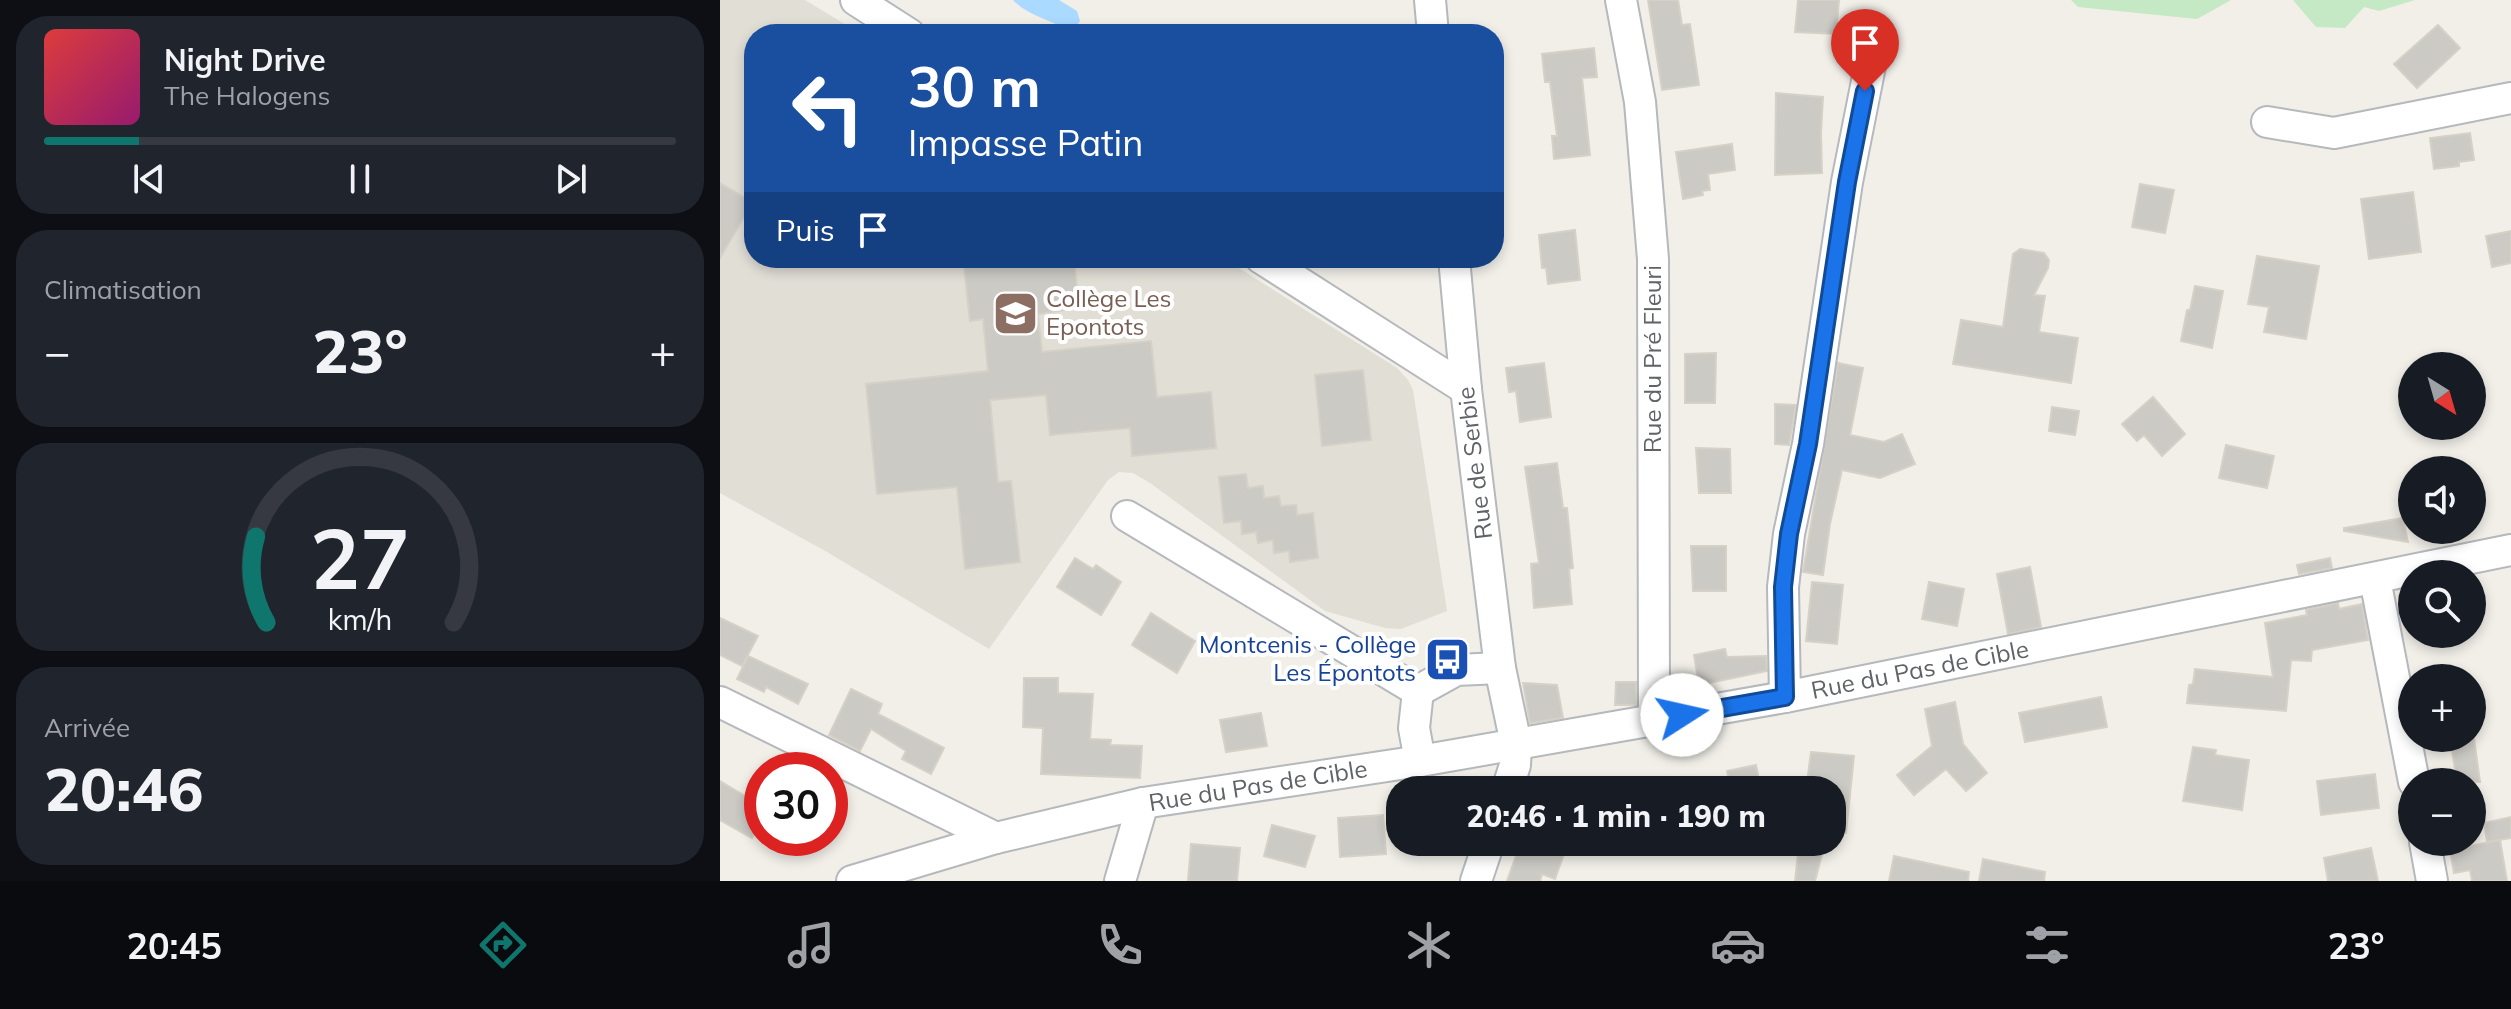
<!DOCTYPE html>
<html lang="fr">
<head>
<meta charset="utf-8">
<style>
	body { margin:0; font-family:Mulish,sans-serif; background:#20242c; color:#f1f3f6; height:100vh; display:flex; flex-direction:column; font-size:30px; white-space:nowrap }
	* { box-sizing:border-box; margin:0 }
	p { font-size:26px; color:#9ea1a6 }
	.icon { flex:none; width:44px; height:44px; fill:none; stroke:currentColor; stroke-width:2; stroke-linecap:round; stroke-linejoin:round }
	.map { position:relative; flex:1; overflow:hidden }
	.sheet { display:flex; flex-direction:column; gap:16px; padding:16px; background:#0d0f14; width:720px }
	.sheet>* { flex:none }
	.hud { position:absolute; left:24px; top:24px; width:760px; height:244px; border-radius:32px; box-shadow:0 4px 12px #0003; background:#1a4fa0; color:#fff; overflow:hidden }
	.needle { width:52px; rotate:143deg }
	.buttons { position:absolute; left:1678px; top:352px; display:grid; gap:16px }
	.buttons a { display:grid; place-items:center; width:88px; height:88px; border-radius:50%; background:#171b24; box-shadow:0 4px 12px #0003; font-size:40px }
	.speed { position:absolute; left:24px; top:752px; display:flex; gap:16px; font-size:40px; font-weight:700; text-align:center }
	.speed>* { display:grid; place-content:center; width:104px; height:104px; border-radius:50%; background:#171b24; box-shadow:0 4px 12px #0003; line-height:1 }
	.speed .limit { border:12px solid #d22; background:#fff; color:#111 }
	.pin { position:absolute; display:grid; place-items:center; width:68px; height:68px; color:#fff; margin:-82px -34px; border-radius:50% 50% 50% 0; rotate:-45deg; box-shadow:0 0 8px #0007 }
	.pin .icon { rotate:45deg }
	.me { position:absolute; width:88px; margin:-44px; rotate:80deg; stroke-linejoin:round; filter:drop-shadow(0 0 6px #0008) }
	.turn { display:flex; align-items:center; gap:28px; height:168px; padding:0 32px; font-size:36px }
	.turn .icon { width:104px; height:104px; stroke-width:2.5 }
	.turn b { display:block; font-size:56px; line-height:68px }
	.then { display:flex; align-items:center; height:76px; padding:0 32px; background:#0003; gap:16px; font-size:30px }
	.big { font-size:60px; font-weight:800; line-height:1.1 }
	.sheet .tile { flex:1; display:flex; flex-direction:column; justify-content:center; gap:12px; min-width:0; padding:0 28px; border-radius:32px; background:#20242c }
	.sheet .dial { align-items:center; gap:0 }
	.dial svg { height:208px; overflow:visible; fill:none; stroke:#363941; stroke-width:7; stroke-linecap:round; text-anchor:middle }
	.dial text { fill:#f1f3f6; stroke:none }
	.song { display:flex; align-items:center; gap:24px }
	.cover { width:96px; height:96px; border-radius:12px; background:linear-gradient(135deg,hsl(0 70% 55%),hsl(320 70% 35%)) }
	.played { height:8px; border-radius:4px; background:linear-gradient(90deg,#0f766e 15%,#363941 15%) }
	.keys { display:flex; justify-content:space-around; direction:ltr }
	.heat { display:flex; justify-content:space-between; align-items:center; font-size:44px; direction:ltr }
	.trip { position:absolute; left:666px; top:776px; width:460px; height:80px; border-radius:32px; background:#171b24; box-shadow:0 4px 12px #0003; font-weight:800; line-height:80px; text-align:center }
	.tab-bar { display:flex; height:128px; justify-content:space-around; align-items:center; background:#090b0e; color:#9ea1a6 }
	.tab-bar .icon { width:56px; height:56px }
	.tab-bar .current { color:#0f766e }
	.tab-bar b { font-size:36px; color:#f1f3f6 }
	main { display:flex; flex:1; min-height:0 }
	.map>svg:first-child { display:block }
	.education { fill:#e1ded6 }
	.green { fill:#c5e8c5 }
	.water { fill:#aadaff }
	.building { fill:#cccac5; stroke:#d6d1c6; stroke-width:2 }
	.lines { fill:none; stroke-linecap:round; stroke-linejoin:round }
	.minor-casing { stroke:#b5b8bc; stroke-width:34 }
	.minor { stroke:#fff; stroke-width:30 }
	.route-casing { stroke:#114b97; stroke-width:20 }
	.route { stroke:#1a73e8; stroke-width:14 }
	.labels { text-anchor:middle; stroke-width:8; stroke-linejoin:round; paint-order:stroke }
	.education-label { font-size:24px; fill:#785e54; stroke:#fff; text-anchor:start }
	.street-label { font-size:24px; fill:#5f6368; stroke:#fff }
	.transit-label { font-size:24px; fill:#164399; stroke:#fff; text-anchor:end }
</style>
</head>
<body>
<main>
<section class="sheet">
<div class="tile">
<div class="song"><i class="cover"></i><div><b>Night Drive</b><p>The Halogens</p></div></div>
<div class="played"></div>
<div class="keys"><svg class="icon" aria-label="previous" viewBox="0 0 24 24"><path d="M18 5L8 12l10 7zM5 5v14"/></svg><svg class="icon" aria-label="pause" viewBox="0 0 24 24"><path d="M8 5v14M16 5v14"/></svg><svg class="icon" aria-label="next" viewBox="0 0 24 24"><path d="M6 5l10 7-10 7zM19 5v14"/></svg></div>
</div>
<div class="tile"><p>Climatisation</p>
<div class="heat"><a>−</a><b class="big">23°</b><a>+</a></div>
</div>
<div class="tile dial"><svg viewBox="0 0 100 80">
<path d="M14 69A42 42 0 1 1 86 69"/>
<path d="M14 69A42 42 0 0 1 10 36" stroke="#0f766e"/>
<text x="50" y="56" font-size="32" font-weight="700">27</text>
<text x="50" y="72" font-size="11">km/h</text>
</svg></div>
<div class="tile"><p>Arrivée</p><b class="big">20:46</b></div>
</section>
<div class="map">
<svg width="1791" height="881" viewBox="0 0 1791 881">
	<rect width="100%" height="100%" fill="#f1efe8"/>
	<path class="education" d="M 0,0 L 85,0 L 141,34 L 34,34 L 34,258 L 503,258 L 677,368 L 688,380 L 693,390 L 727,611 L 681,629 L 665,628 L 605,611 L 430,483 L 413,473 L 399,472 L 388,480 L 269,649 L 107,552 L 0,493 Z"/>
	<g class="green">
		<path d="M 1351,0 L 1511,0 L 1477,19 L 1358,7 Z"/>
		<path d="M 1573,0 L 1695,0 L 1659,11 L 1644,7 L 1625,28 L 1596,27 Z"/>
	</g>
	<path class="water" d="M 293,0 L 339,0 L 357,11 L 360,21 L 353,30 L 349,30 C 330,20 307,15 293,0 Z"/>
	<g class="building">
		<path d="M 928,0 L 958,0 L 962,25 L 970,24 L 979,85 L 942,90 Z"/>
		<path d="M 1078,0 L 1119,0 L 1116,34 L 1075,32 Z"/>
		<path d="M 1718,25 L 1740,48 L 1697,88 L 1674,64 Z"/>
		<path d="M 874,48 L 877,77 L 862,78 L 870,155 L 834,159 L 832,136 L 837,136 L 830,82 L 825,82 L 822,54 Z"/>
		<path d="M 1056,93 L 1103,97 L 1101,133 L 1102,173 L 1055,175 Z"/>
		<path d="M 1750,133 L 1754,160 L 1739,162 L 1739,166 L 1714,169 L 1710,138 Z"/>
		<path d="M 1012,144 L 1015,170 L 988,174 L 990,190 L 982,191 L 983,195 L 963,199 L 956,152 Z"/>
		<path d="M 0,183 L 34,203 L 34,225 L 23,219 L 0,258 Z"/>
		<path d="M 1420,184 L 1454,190 L 1445,233 L 1412,227 Z"/>
		<path d="M 1693,192 L 1701,252 L 1649,259 L 1641,199 Z"/>
		<path d="M 855,230 L 860,280 L 828,284 L 826,268 L 822,268 L 819,235 Z"/>
		<path d="M 1791,231 L 1791,263 L 1772,267 L 1766,236 Z"/>
		<path d="M 1300,249 L 1324,253 L 1329,260 L 1328,268 L 1314,295 L 1325,296 L 1319,332 L 1358,338 L 1351,383 L 1233,364 L 1241,320 L 1283,327 L 1293,254 Z"/>
		<path d="M 1537,256 L 1599,266 L 1586,339 L 1544,332 L 1549,307 L 1528,304 Z"/>
		<path d="M 243,258 L 354,258 L 359,308 L 318,314 L 322,352 L 431,341 L 437,397 L 491,392 L 496,448 L 412,456 L 410,428 L 330,435 L 326,395 L 270,400 L 278,482 L 291,481 L 300,562 L 245,569 L 237,487 L 157,494 L 146,384 L 268,371 L 263,319 L 250,321 Z"/>
		<path d="M 1475,286 L 1503,291 L 1492,348 L 1461,341 L 1467,310 L 1470,310 Z"/>
		<path d="M 996,353 L 995,403 L 965,403 L 965,354 Z"/>
		<path d="M 824,363 L 831,417 L 800,422 L 796,391 L 789,392 L 786,368 Z"/>
		<path d="M 1118,363 L 1143,368 L 1130,435 L 1164,442 L 1182,434 L 1195,464 L 1160,478 L 1122,470 L 1110,524 L 1103,575 L 1083,572 Z"/>
		<path d="M 643,370 L 651,440 L 602,446 L 595,375 Z"/>
		<path d="M 1433,397 L 1465,434 L 1442,456 L 1424,435 L 1417,441 L 1402,424 Z"/>
		<path d="M 1055,404 L 1076,405 L 1069,445 L 1055,444 Z"/>
		<path d="M 1332,407 L 1359,411 L 1355,435 L 1329,431 Z"/>
		<path d="M 1506,445 L 1554,456 L 1547,488 L 1499,478 Z"/>
		<path d="M 976,448 L 1010,449 L 1011,493 L 979,493 Z"/>
		<path d="M 837,463 L 843,508 L 847,508 L 853,568 L 849,569 L 852,604 L 814,608 L 811,564 L 819,563 L 805,467 Z"/>
		<path d="M 526,474 L 528,488 L 543,486 L 544,498 L 559,496 L 561,506 L 576,505 L 577,515 L 593,513 L 598,558 L 570,562 L 569,551 L 554,553 L 553,540 L 538,543 L 536,532 L 522,534 L 521,521 L 504,523 L 499,477 Z"/>
		<path d="M 1683,518 L 1688,542 L 1624,531 L 1624,528 Z"/>
		<path d="M 971,546 L 1006,546 L 1006,591 L 973,591 Z"/>
		<path d="M 355,558 L 373,569 L 376,565 L 401,582 L 381,615 L 337,587 Z"/>
		<path d="M 1610,558 L 1612,568 L 1579,574 L 1577,565 Z"/>
		<path d="M 1310,567 L 1321,627 L 1288,634 L 1277,574 Z"/>
		<path d="M 1092,582 L 1123,585 L 1117,644 L 1086,641 Z"/>
		<path d="M 1209,582 L 1244,589 L 1237,626 L 1202,619 Z"/>
		<path d="M 1618,603 L 1619,609 L 1642,604 L 1648,640 L 1592,650 L 1591,661 L 1571,660 L 1566,711 L 1467,703 L 1469,685 L 1473,684 L 1475,669 L 1553,677 L 1545,623 L 1587,615 L 1586,610 Z"/>
		<path d="M 431,613 L 475,641 L 457,673 L 412,645 Z"/>
		<path d="M 0,618 L 38,636 L 22,666 L 0,655 Z"/>
		<path d="M 1005,649 L 1007,657 L 1046,656 L 1047,671 L 979,685 L 974,655 Z"/>
		<path d="M 28,656 L 88,684 L 78,704 L 46,687 L 44,692 L 17,679 Z"/>
		<path d="M 304,678 L 338,678 L 338,693 L 373,694 L 370,739 L 391,740 L 390,745 L 422,746 L 420,778 L 321,774 L 323,728 L 303,727 Z"/>
		<path d="M 896,682 L 916,682 L 916,705 L 895,705 Z"/>
		<path d="M 803,683 L 837,685 L 843,718 L 810,723 Z"/>
		<path d="M 131,689 L 162,704 L 158,714 L 224,748 L 211,774 L 182,759 L 186,751 L 151,729 L 140,751 L 109,735 Z"/>
		<path d="M 1381,697 L 1387,727 L 1305,742 L 1299,713 Z"/>
		<path d="M 1235,702 L 1243,744 L 1267,773 L 1246,791 L 1226,769 L 1194,795 L 1177,775 L 1212,746 L 1205,709 Z"/>
		<path d="M 541,713 L 547,746 L 506,752 L 500,720 Z"/>
		<path d="M 1730,738 L 1754,738 L 1760,782 L 1737,782 Z"/>
		<path d="M 1473,747 L 1496,750 L 1495,755 L 1529,760 L 1522,810 L 1463,801 Z"/>
		<path d="M 1091,752 L 1134,756 L 1126,833 L 1112,832 L 1112,790 L 1086,790 Z"/>
		<path d="M 1036,765 L 1041,790 L 1011,790 L 1007,771 Z"/>
		<path d="M 1655,774 L 1659,808 L 1601,815 L 1597,781 Z"/>
		<path d="M 0,781 L 42,806 L 42,819 L 32,838 L 0,820 Z"/>
		<path d="M 663,815 L 666,854 L 620,857 L 618,818 Z"/>
		<path d="M 1791,817 L 1791,838 L 1767,842 L 1764,823 Z"/>
		<path d="M 552,825 L 595,836 L 585,867 L 544,856 Z"/>
		<path d="M 1780,840 L 1787,881 L 1752,881 L 1750,870 L 1734,873 L 1730,850 Z"/>
		<path d="M 801,842 L 831,842 L 828,849 L 844,854 L 835,879 L 822,874 L 820,881 L 787,881 Z"/>
		<path d="M 471,844 L 520,848 L 517,881 L 468,881 Z"/>
		<path d="M 1079,844 L 1103,850 L 1095,881 L 1075,881 Z"/>
		<path d="M 1651,848 L 1658,881 L 1608,881 L 1604,858 Z"/>
		<path d="M 1174,856 L 1249,872 L 1248,881 L 1169,881 Z"/>
		<path d="M 1263,859 L 1325,872 L 1324,881 L 1259,881 Z"/>
	</g>
	<g class="lines">
		<defs>
			<g id="minor">
				<path d="M 136,0 L 189,34"/>
				<path d="M 710,0 L 713,34"/>
				<path d="M 901,0 L 920,102 L 933,259 L 934,705 L 936,719"/>
				<path d="M 1547,122 L 1614,133 L 1791,98"/>
				<path d="M 541,258 L 746,389"/>
				<path d="M 734,258 L 746,389 L 780,668 L 796,744 L 795,765 L 787,790"/>
				<path d="M 407,516 L 698,691"/>
				<path d="M 1655,579 L 1694,782"/>
				<path d="M 698,691 L 736,670 L 780,668"/>
				<path d="M 698,691 L 694,728 L 700,761"/>
				<path d="M 1065,697 L 1063,587 L 1069,534 L 1088,444 L 1127,182 L 1157,31"/>
				<path d="M 0,702 L 276,838"/>
				<path d="M 1705,842 L 1712,881"/>
				<path d="M 132,881 L 276,838 L 423,803 L 700,761 L 1065,697 L 1791,550"/>
				<path d="M 400,881 L 423,803"/>
				<path d="M 756,881 L 769,842"/>
			</g>
		</defs>
		<use href="#minor" class="minor-casing"/>
		<use href="#minor" class="minor"/>
	</g>
	<g class="lines">
		<defs>
			<path id="route" d="M 962,715 L 1065,697 L 1063,587 L 1069,534 L 1088,444 L 1127,182 L 1145,91"/>
		</defs>
		<use href="#route" class="route-casing"/>
		<use href="#route" class="route"/>
	</g>
	<defs>
		<symbol id="school-square" viewBox="-11 -11 22 22"><rect x="-9" y="-9" width="18" height="18" rx="4" fill="#8d6e63" stroke="#fff"/><path d="M0-5L7-2L0 1L-7-2ZM-4 1L0 2.5L4 1V4Q0 6-4 4Z" fill="#fff"/></symbol>
		<symbol id="bus-square" viewBox="-11 -11 22 22"><rect x="-9" y="-9" width="18" height="18" rx="4" fill="#1a4fb4" stroke="#fff"/><path d="M-5-6H5V4H4V6H2V4H-2V6H-4V4H-5ZM-3.5-4V0h7V-4ZM-3.5 1.2v1.5H-2V1.2ZM2 1.2v1.5H3.5V1.2Z" fill="#fff"/></symbol>
	</defs>
	<g fill-rule="evenodd">
		<use href="#school-square" x="270" y="288" width="51" height="51"/>
		<use href="#bus-square" x="702" y="634" width="51" height="51"/>
	</g>
	<g class="labels">
		<g class="education-label">
			<text x="326" y="307">Collège Les<tspan x="326" dy="28">Epontots</tspan></text>
		</g>
		<g class="street-label">
			<text transform="translate(933 359) rotate(-90)" y="8">Rue du Pré Fleuri</text>
			<text transform="translate(755 463) rotate(-97)" y="8">Rue de Serbie</text>
			<text transform="translate(1200 670) rotate(-11)" y="8">Rue du Pas de Cible</text>
			<text transform="translate(538 786) rotate(-9)" y="8">Rue du Pas de Cible</text>
		</g>
		<g class="transit-label">
			<text x="696" y="653">Montcenis - Collège<tspan x="696" dy="28">Les Épontots</tspan></text>
		</g>
	</g>
</svg>
<div class="buttons">
<a><svg class="needle" viewBox="-14 -14 28 28"><path d="M0-13l5 13h-10z" fill="#e53935"/><path d="M0 13l5-13h-10z" fill="#9ea1a6"/></svg></a>
<a><svg class="icon" aria-label="sound" viewBox="0 0 24 24"><path d="M4 9h4l5-4v14l-5-4H4zM17 9q2 3 0 6"/></svg></a>
<a><svg class="icon" aria-label="search" viewBox="0 0 24 24"><circle cx="10" cy="10" r="6"/><path d="M15 15l6 6"/></svg></a>
<a>+</a>
<a>−</a>
</div>
<div class="speed"><div class="limit">30</div></div>
<div class="pin" style="left:1145px;top:91px;background:#d93025"><svg class="icon" aria-label="arrive" viewBox="0 0 24 24"><path d="M6 21V4h12l-3 4 3 4H6"/></svg></div>
<svg class="me" style="left:962px;top:715px" viewBox="-20 -20 40 40"><circle r="19" fill="#fff"/><path d="M0-13L10 11 0 6-10 11z" fill="#1a73e8"/></svg>
<div class="trip">20:46 · 1 min · 190 m</div>
<div class="hud">
<div class="turn"><svg class="icon" aria-label="left" viewBox="0 0 24 24"><path d="M17 20v-9H6M10 6l-5 5 5 5"/></svg><div><b>30 m</b>Impasse Patin</div></div>
<div class="then">Puis<svg class="icon" aria-label="arrive" viewBox="0 0 24 24"><path d="M6 21V4h12l-3 4 3 4H6"/></svg></div>
</div>
</div>
</main>
<nav class="tab-bar">
<b>20:45</b>
<svg class="icon current" aria-label="directions" viewBox="0 0 24 24"><path d="M12 3l9 9-9 9-9-9zM9 14v-3h6M13 9l2 2-2 2"/></svg>
<svg class="icon" aria-label="music" viewBox="0 0 24 24"><path d="M9 18V5l10-2v13"/><circle cx="6" cy="18" r="3"/><circle cx="16" cy="16" r="3"/></svg>
<svg class="icon" aria-label="phone" viewBox="0 0 24 24"><path d="M5 4h4l2 5-3 2q2 4 5 5l2-3 5 2v4C11 20 4 13 5 4z"/></svg>
<svg class="icon" aria-label="climate" viewBox="0 0 24 24"><path d="M12 3v18M4 7l16 10M4 17L20 7"/></svg>
<svg class="icon" aria-label="car" viewBox="0 0 24 24"><path d="M5 17H2v-5l4-1 3-4h7l3 4 3 1v5h-3M9 17h6M6 11h13"/><circle cx="7" cy="17" r="2"/><circle cx="17" cy="17" r="2"/></svg>
<svg class="icon" aria-label="filters" viewBox="0 0 24 24"><path d="M4 7h16M4 17h16"/><circle cx="9" cy="7" r="2"/><circle cx="15" cy="17" r="2"/></svg>
<b>23°</b>
</nav>
</body>
</html>
